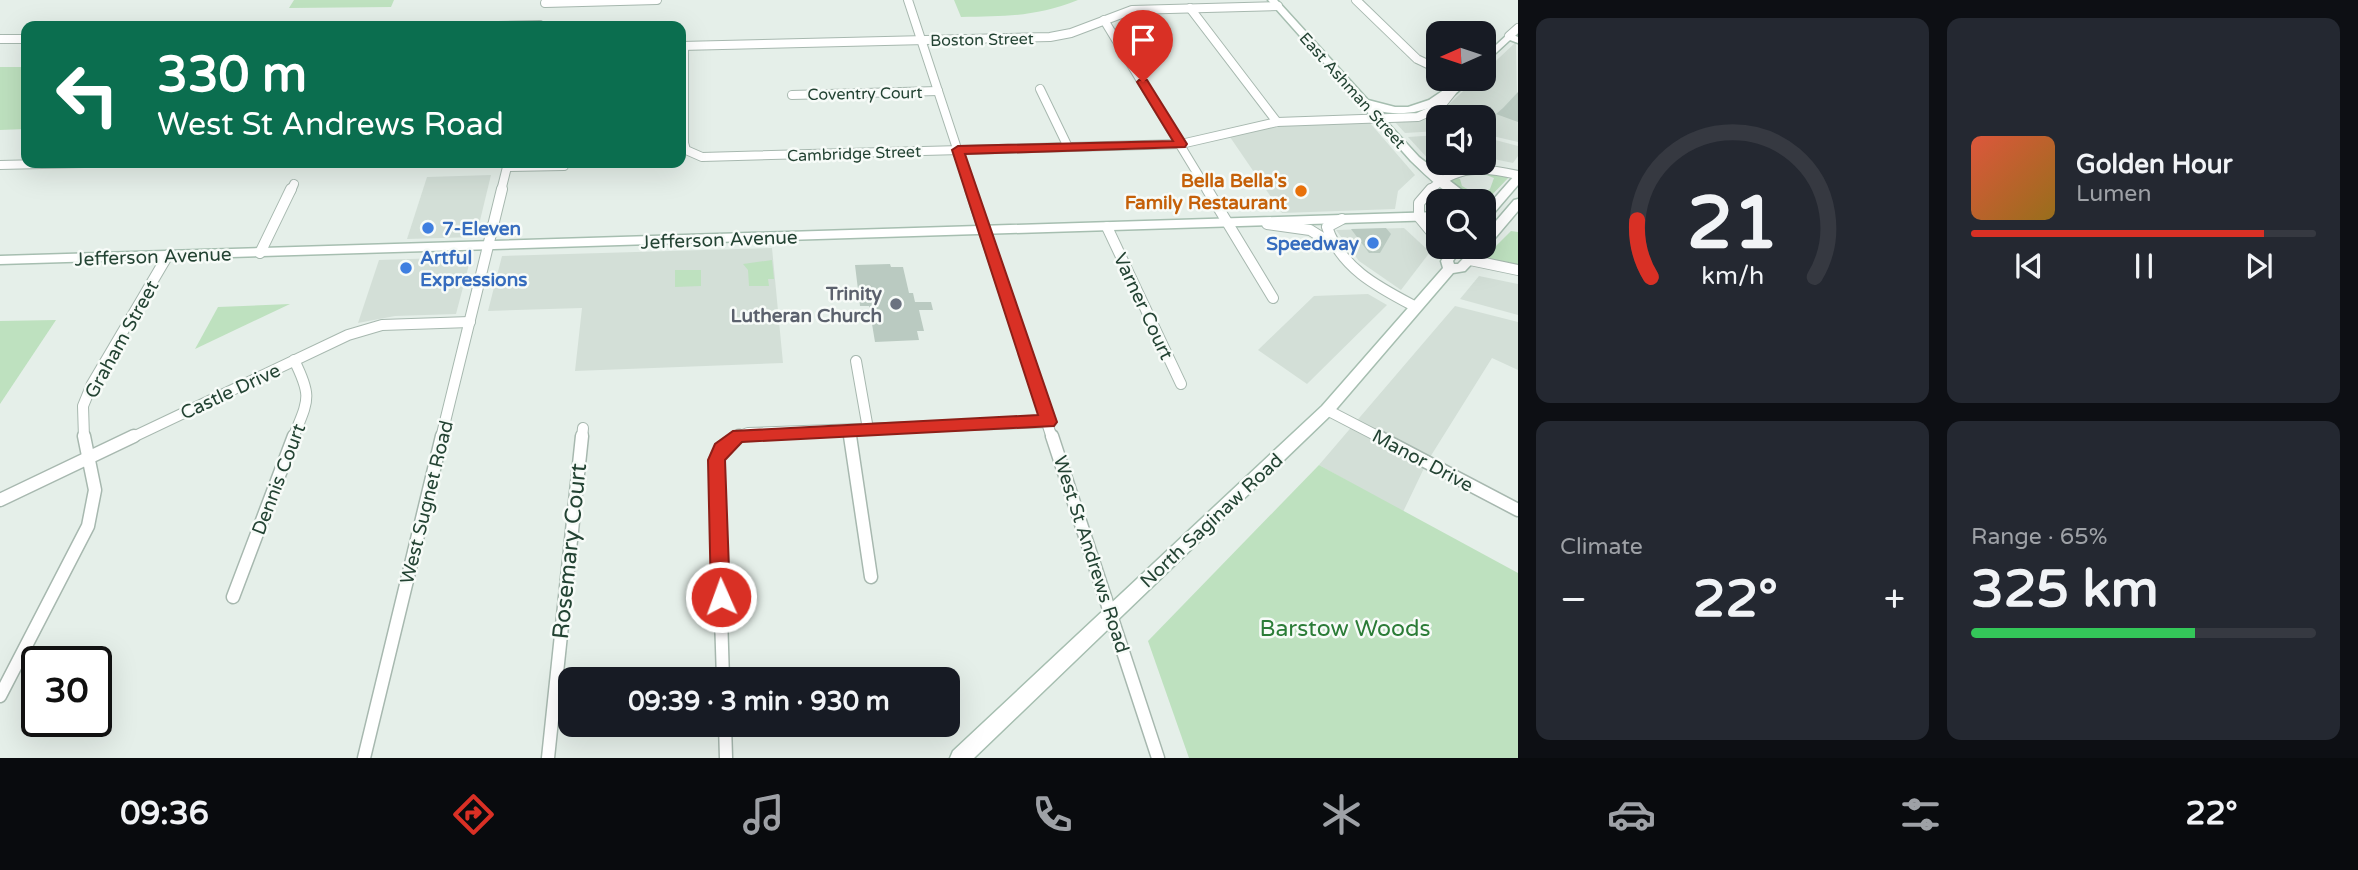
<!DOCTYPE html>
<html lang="en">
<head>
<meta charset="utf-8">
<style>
	body { margin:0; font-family:"Varela Round",sans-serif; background:#242831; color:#f1f3f6; height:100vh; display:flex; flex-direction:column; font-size:26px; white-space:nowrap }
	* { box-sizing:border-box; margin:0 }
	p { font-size:23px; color:#9ea1a6 }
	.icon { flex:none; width:38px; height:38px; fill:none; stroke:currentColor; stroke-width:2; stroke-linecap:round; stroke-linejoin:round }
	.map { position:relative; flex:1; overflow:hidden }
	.side { display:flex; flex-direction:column; gap:18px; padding:18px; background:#0d0f14; width:840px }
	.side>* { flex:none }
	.hud { position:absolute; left:21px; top:21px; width:665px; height:147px; border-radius:14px; box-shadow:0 7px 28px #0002; background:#0b6e4f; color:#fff; overflow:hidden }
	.needle { width:46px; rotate:267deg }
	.buttons { position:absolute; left:1426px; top:21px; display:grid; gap:14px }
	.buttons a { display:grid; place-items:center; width:70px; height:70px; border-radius:14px; background:#171b24; box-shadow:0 7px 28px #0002; font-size:35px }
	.speed { position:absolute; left:21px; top:646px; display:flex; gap:14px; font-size:35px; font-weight:700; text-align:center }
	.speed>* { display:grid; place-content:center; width:91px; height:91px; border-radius:50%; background:#171b24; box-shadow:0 7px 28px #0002; line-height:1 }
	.speed .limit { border:4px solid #111; border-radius:10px; background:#fff; color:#111 }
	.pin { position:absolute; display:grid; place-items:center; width:60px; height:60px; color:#fff; margin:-72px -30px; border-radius:50% 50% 50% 0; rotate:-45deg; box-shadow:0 0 7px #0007 }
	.pin .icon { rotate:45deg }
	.me { position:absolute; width:77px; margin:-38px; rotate:358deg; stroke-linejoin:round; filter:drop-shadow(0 0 5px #0008) }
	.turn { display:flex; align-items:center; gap:24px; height:147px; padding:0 21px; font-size:32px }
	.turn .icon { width:91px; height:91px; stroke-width:2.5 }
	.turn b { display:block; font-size:49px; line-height:60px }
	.big { font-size:52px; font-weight:800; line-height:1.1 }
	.side .tile { flex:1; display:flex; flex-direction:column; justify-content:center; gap:10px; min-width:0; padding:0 24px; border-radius:14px; background:#242831 }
	.side .dial { align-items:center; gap:0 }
	.dial svg { height:182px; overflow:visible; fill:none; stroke:#363941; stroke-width:7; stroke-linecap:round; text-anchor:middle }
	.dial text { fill:#f1f3f6; stroke:none }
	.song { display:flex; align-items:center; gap:21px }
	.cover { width:84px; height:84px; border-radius:10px; background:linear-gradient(135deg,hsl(10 70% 55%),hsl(40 70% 35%)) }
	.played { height:7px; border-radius:4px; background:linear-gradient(90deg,#d93025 85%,#363941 85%) }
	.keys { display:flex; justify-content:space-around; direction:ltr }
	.heat { display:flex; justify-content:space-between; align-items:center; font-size:38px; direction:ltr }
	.charge { height:10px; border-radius:5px; background:linear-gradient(90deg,#34c759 65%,#363941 0) }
	.side .tiles { flex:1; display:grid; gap:18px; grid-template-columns:repeat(2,1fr) }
	.trip { position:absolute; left:558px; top:667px; width:402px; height:70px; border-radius:14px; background:#171b24; box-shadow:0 7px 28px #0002; font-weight:800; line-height:70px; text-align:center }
	.tab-bar { display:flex; height:112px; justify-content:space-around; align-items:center; background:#090b0e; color:#9ea1a6 }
	.tab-bar .icon { width:49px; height:49px }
	.tab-bar .current { color:#d93025 }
	.tab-bar b { font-size:32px; color:#f1f3f6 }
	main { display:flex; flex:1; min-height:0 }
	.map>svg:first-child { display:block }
	.built { fill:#d3dfd7 }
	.green { fill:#bee1bf }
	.building { fill:#bacac1 }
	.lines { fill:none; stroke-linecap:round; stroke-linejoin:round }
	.street-far2-casing { stroke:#a7b8af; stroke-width:10 }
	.street-far1-casing { stroke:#a7b8af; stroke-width:12 }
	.street-casing { stroke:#a7b8af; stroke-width:15 }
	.secondary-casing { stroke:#a6beb0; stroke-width:3 }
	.street-far2 { stroke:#fff; stroke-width:8 }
	.street-far1 { stroke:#fff; stroke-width:10 }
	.street { stroke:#fff; stroke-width:12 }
	.secondary { fill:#fff; fill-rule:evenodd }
	.route { fill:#d93025; stroke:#8d1f18; stroke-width:2 }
	.food-dot { fill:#e8710a; stroke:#f7fbf8; stroke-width:2.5 }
	.shop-dot { fill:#3f7fe0; stroke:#f7fbf8; stroke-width:2.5 }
	.worship-dot { fill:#6b7280; stroke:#f7fbf8; stroke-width:2.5 }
	.labels { text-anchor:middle; stroke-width:5; stroke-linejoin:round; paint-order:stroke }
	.far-street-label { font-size:16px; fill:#234333; stroke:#f7fbf8 }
	.food-label { font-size:19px; font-weight:bold; fill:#c56008; stroke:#f7fbf8; text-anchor:end }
	.shop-label { font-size:19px; font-weight:bold; fill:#366cbe; stroke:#f7fbf8; text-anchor:start }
	.street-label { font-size:19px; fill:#234333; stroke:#f7fbf8 }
	.worship-label { font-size:19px; font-weight:bold; fill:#5b616d; stroke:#f7fbf8; text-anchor:end }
	.near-street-label { font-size:23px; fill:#234333; stroke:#f7fbf8 }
	.near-park-label { font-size:23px; fill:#2b7c37; stroke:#f7fbf8 }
</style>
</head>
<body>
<main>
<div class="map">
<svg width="1518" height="758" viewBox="0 0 1518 758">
	<rect width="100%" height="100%" fill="#e5efe9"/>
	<g class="built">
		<path d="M 1516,42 L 1518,142 L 1484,134 L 1484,117 L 1438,117 L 1438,131 L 1405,133 L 1395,122 L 1417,120 L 1441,112 L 1476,79 L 1484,79 L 1484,72 Z"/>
		<path d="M 1370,123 L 1415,175 L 1398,191 L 1395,209 L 1282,213 L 1230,137 L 1285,125 Z"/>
		<path d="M 1438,135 L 1438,159 L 1431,162 L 1408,137 Z"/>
		<path d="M 1484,137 L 1518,146 L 1518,156 L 1513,163 L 1484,157 Z"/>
		<path d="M 491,175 L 476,237 L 407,239 L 427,177 Z"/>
		<path d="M 1404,228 L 1430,252 L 1401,290 L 1359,261 L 1336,230 Z"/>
		<path d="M 772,248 L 783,363 L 575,371 L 582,308 L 488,311 L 502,256 Z"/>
		<path d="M 471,257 L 456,314 L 395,316 L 358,323 L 379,260 Z"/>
		<path d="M 1479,276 L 1518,284 L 1518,315 L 1460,299 Z"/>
		<path d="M 1368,294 L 1387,305 L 1307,384 L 1258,350 L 1314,296 Z"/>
		<path d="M 1455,306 L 1518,322 L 1518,370 L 1492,358 L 1427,462 L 1403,512 L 1319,465 Z"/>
	</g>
	<g class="green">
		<path d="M 294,0 L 394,0 L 391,7 L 289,8 Z"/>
		<path d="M 954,0 L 1078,0 C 1035,17 1006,16 961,17 Z"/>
		<path d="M 0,67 L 26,67 L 26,129 L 0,130 Z"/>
		<path d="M 1469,170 L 1510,176 L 1488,199 L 1478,201 L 1448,182 L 1455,177 L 1460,179 L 1462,186 L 1478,195 L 1490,189 L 1494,178 L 1481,173 L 1458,175 Z"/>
		<path d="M 1511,231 L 1518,232 L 1518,267 L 1483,259 Z"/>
		<path d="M 772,260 L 774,279 L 768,279 L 769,286 L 749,286 L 748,270 L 743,264 Z"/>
		<path d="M 675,270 L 701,270 L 701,286 L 675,287 Z"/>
		<path d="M 290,304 L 195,349 L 218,307 Z"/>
		<path d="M 56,320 L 0,404 L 0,321 Z"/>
		<path d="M 1319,465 L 1518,573 L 1518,758 L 1189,758 L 1148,641 Z"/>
	</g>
	<g class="building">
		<path d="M 1518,92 L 1518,122 L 1496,114 L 1503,108 Z"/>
		<path d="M 1386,228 L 1391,234 L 1380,253 L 1369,253 L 1351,229 Z"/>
		<path d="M 890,264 L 891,267 L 903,267 L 909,293 L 913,293 L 915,302 L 931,302 L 933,310 L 919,310 L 924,331 L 917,331 L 919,340 L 875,342 L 869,306 L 860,306 L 855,265 Z"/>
	</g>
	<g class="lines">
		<defs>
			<g id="street-far2">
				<path d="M 908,0 L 971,191"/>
				<path d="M 1356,0 L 1417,59 L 1438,69"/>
				<path d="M 545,3 L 657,0"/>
				<path d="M 1190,8 L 1277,122"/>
				<path d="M 1104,20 L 1208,191"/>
				<path d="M 498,26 L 540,25"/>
				<path d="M 1509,36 L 1518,28"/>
				<path d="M 0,39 L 26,39"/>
				<path d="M 681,46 L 1050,37 L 1071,33 L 1132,10 L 1278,6"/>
				<path d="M 684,46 L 684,143 L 686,150 L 702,157 L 1181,144 L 1277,122 L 1418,117 L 1440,107 L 1452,92"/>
				<path d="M 1040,89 L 1068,147"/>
				<path d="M 792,95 L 938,91"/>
				<path d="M 0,165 L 84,163"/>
				<path d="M 507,167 L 564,166"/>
				<path d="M 291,191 L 294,184"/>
				<path d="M 501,191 L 508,163"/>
				<path d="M 1429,191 C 1456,165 1483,167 1518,175"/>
			</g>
			<g id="street-far1">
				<path d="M 970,189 L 1052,438"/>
				<path d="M 1207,189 L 1273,298"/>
				<path d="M 1431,189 L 1419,203 L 1419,217 L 1438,240"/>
				<path d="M 1342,219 L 1327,227 C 1341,269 1380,288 1416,307"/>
				<path d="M 1267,224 L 1310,230 L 1331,243"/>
				<path d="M 1107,227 L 1181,384"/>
				<path d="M 260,253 L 291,189"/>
				<path d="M 1470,260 L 1518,270"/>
				<path d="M 856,361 L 868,429"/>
				<path d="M 1327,410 L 1381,438"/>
				<path d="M 849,430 L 850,438"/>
				<path d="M 84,438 L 83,406 L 92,384 L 168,255"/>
				<path d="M 131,438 L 348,335 L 382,325 L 470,322"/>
				<path d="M 293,438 C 308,400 313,398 294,360"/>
				<path d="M 441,438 L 502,189"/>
				<path d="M 582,438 L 583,428"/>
				<path d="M 735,438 L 748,433 L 1049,422"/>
			</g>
			<g id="street">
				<path d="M 850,436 L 871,577"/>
				<path d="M 1052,436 L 1158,758"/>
				<path d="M 1377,436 L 1518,510"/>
				<path d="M 0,500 L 134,436"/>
				<path d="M 233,597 L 294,436"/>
				<path d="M 723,679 L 716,459 L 725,446 L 739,436"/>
				<path d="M 0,696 L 88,526 L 95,490 L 84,436"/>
				<path d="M 725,724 L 726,758"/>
				<path d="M 364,758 L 442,436"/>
				<path d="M 548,758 L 582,436"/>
			</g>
			<g id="secondary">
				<path d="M 1268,0 L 1277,0 L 1368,100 L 1395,107 L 1408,107 L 1429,100 L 1460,79 L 1470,79 C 1449,106 1410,120 1376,110 L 1419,157 L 1476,201 C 1450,201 1429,178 1411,161 Z"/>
				<path d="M 1509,33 L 1518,37 L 1518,43 L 1510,40 L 1484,64 L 1484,56 Z"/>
				<path d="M 1518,174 L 1518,185 L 1488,220 L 1484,221 L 1484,210 L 1514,176 Z"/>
				<path d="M 1518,199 L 1518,211 L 1485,250 L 1465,271 L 1453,273 L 1332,414 L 974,758 L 950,758 L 953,751 L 1322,406 L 1443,268 L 1441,261 L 1451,247 L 1463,247 L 1453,261 L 1454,264 L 1458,264 L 1474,247 L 1484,247 L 1484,235 L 1514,200 Z"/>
				<path d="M 1438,212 L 1438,220 L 0,264 L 0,256 Z"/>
			</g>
		</defs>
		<use href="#street-far2" class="street-far2-casing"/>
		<use href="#street-far1" class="street-far1-casing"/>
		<use href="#street" class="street-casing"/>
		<use href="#secondary" class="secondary-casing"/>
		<use href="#street-far2" class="street-far2"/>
		<use href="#street-far1" class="street-far1"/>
		<use href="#street" class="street"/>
		<use href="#secondary" class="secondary"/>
	</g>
	<path class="route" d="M 1139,80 L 1147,80 L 1187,144 L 1185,147 L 965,154 L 1057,422 L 1054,426 L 742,442 L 725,460 L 730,597 L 727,603 L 721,606 L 714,603 L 711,597 L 708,460 L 715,444 L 733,431 L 1038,415 L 952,150 L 958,146 L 1173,141 L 1137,82 Z"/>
	<circle class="food-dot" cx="1301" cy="191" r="7"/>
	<g class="shop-dot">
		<circle cx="428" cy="228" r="7"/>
		<circle cx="1373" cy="243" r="7"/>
		<circle cx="406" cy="268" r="7"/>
	</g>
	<circle class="worship-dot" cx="896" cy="304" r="7"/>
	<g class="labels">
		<g class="far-street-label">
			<text transform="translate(982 39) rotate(-1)" y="6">Boston Street</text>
			<text transform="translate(1353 90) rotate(48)" y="6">East Ashman Street</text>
			<text transform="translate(865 93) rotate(-1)" y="6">Coventry Court</text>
			<text transform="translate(854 153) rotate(-2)" y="6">Cambridge Street</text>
		</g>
		<g class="food-label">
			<text x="1287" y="187">Bella Bella's<tspan x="1287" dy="22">Family Restaurant</tspan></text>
		</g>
		<g class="shop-label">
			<text x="442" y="235">7-Eleven</text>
			<text x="1359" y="250" text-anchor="end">Speedway</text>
			<text x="420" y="264">Artful<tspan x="420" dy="22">Expressions</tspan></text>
		</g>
		<g class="street-label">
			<text transform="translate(719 239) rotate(-2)" y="7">Jefferson Avenue</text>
			<text transform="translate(153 256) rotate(-2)" y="7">Jefferson Avenue</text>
			<text transform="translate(1144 306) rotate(65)" y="7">Varner Court</text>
			<text transform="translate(121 339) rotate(-61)" y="7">Graham Street</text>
			<text transform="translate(230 391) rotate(-25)" y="7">Castle Drive</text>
			<text transform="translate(1423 460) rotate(28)" y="7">Manor Drive</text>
			<text transform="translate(278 479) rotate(-69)" y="7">Dennis Court</text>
			<text transform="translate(426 502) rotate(-76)" y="7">West Sugnet Road</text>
			<text transform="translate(1211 520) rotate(-43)" y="7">North Saginaw Road</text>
			<text transform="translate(1092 554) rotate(72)" y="7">West St Andrews Road</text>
		</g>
		<g class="worship-label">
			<text x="882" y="300">Trinity<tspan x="882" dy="22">Lutheran Church</tspan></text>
		</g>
		<g class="near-street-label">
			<text transform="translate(569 551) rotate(-84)" y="8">Rosemary Court</text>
		</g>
		<g class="near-park-label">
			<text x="1345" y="636">Barstow Woods</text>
		</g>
	</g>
</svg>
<div class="buttons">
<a><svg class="needle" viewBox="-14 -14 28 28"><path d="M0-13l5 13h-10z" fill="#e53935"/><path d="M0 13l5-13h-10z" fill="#9ea1a6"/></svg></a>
<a><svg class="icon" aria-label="sound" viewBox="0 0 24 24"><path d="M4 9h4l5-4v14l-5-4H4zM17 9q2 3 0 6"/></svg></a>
<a><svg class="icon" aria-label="search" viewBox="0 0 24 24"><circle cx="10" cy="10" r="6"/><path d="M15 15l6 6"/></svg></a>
</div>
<div class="speed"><div class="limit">30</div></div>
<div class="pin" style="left:1143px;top:82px;background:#d93025"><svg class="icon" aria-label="arrive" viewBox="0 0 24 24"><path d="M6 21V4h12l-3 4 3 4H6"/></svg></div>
<svg class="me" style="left:721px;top:597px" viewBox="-20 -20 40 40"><circle r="17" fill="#d93025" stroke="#fff" stroke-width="3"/><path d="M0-11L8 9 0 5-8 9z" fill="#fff"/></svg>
<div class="trip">09:39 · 3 min · 930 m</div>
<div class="hud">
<div class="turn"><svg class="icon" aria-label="left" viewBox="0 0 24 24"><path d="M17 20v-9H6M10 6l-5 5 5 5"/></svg><div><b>330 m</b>West St Andrews Road</div></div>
</div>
</div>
<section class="side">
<div class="tiles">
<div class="tile dial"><svg viewBox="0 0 100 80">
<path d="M14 69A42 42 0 1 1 86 69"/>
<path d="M14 69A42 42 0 0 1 8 44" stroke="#d93025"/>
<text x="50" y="56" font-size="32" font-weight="700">21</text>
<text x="50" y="72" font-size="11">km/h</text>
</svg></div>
<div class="tile">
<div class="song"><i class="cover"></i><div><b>Golden Hour</b><p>Lumen</p></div></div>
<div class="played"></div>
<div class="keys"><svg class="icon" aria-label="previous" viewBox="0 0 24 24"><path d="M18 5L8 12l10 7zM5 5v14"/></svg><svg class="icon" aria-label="pause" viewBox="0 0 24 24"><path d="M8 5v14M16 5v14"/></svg><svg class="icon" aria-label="next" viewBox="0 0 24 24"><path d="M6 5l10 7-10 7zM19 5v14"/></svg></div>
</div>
<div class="tile"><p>Climate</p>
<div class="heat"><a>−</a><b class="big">22°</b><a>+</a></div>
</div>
<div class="tile"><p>Range · 65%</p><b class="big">325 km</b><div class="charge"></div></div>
</div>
</section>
</main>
<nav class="tab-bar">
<b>09:36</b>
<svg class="icon current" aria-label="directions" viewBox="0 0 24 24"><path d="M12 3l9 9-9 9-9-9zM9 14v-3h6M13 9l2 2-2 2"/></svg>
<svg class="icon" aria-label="music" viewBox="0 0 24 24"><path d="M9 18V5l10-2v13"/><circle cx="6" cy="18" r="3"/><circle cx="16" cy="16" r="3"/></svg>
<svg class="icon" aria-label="phone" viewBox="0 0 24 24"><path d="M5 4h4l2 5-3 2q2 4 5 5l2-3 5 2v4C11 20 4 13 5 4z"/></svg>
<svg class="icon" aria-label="climate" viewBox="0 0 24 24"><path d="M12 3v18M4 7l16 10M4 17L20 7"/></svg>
<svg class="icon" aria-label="car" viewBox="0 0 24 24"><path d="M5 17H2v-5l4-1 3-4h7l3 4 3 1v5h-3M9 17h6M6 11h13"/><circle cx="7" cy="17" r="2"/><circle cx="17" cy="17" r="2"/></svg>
<svg class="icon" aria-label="filters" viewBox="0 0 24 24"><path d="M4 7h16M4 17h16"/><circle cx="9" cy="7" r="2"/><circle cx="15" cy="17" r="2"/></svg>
<b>22°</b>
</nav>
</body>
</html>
